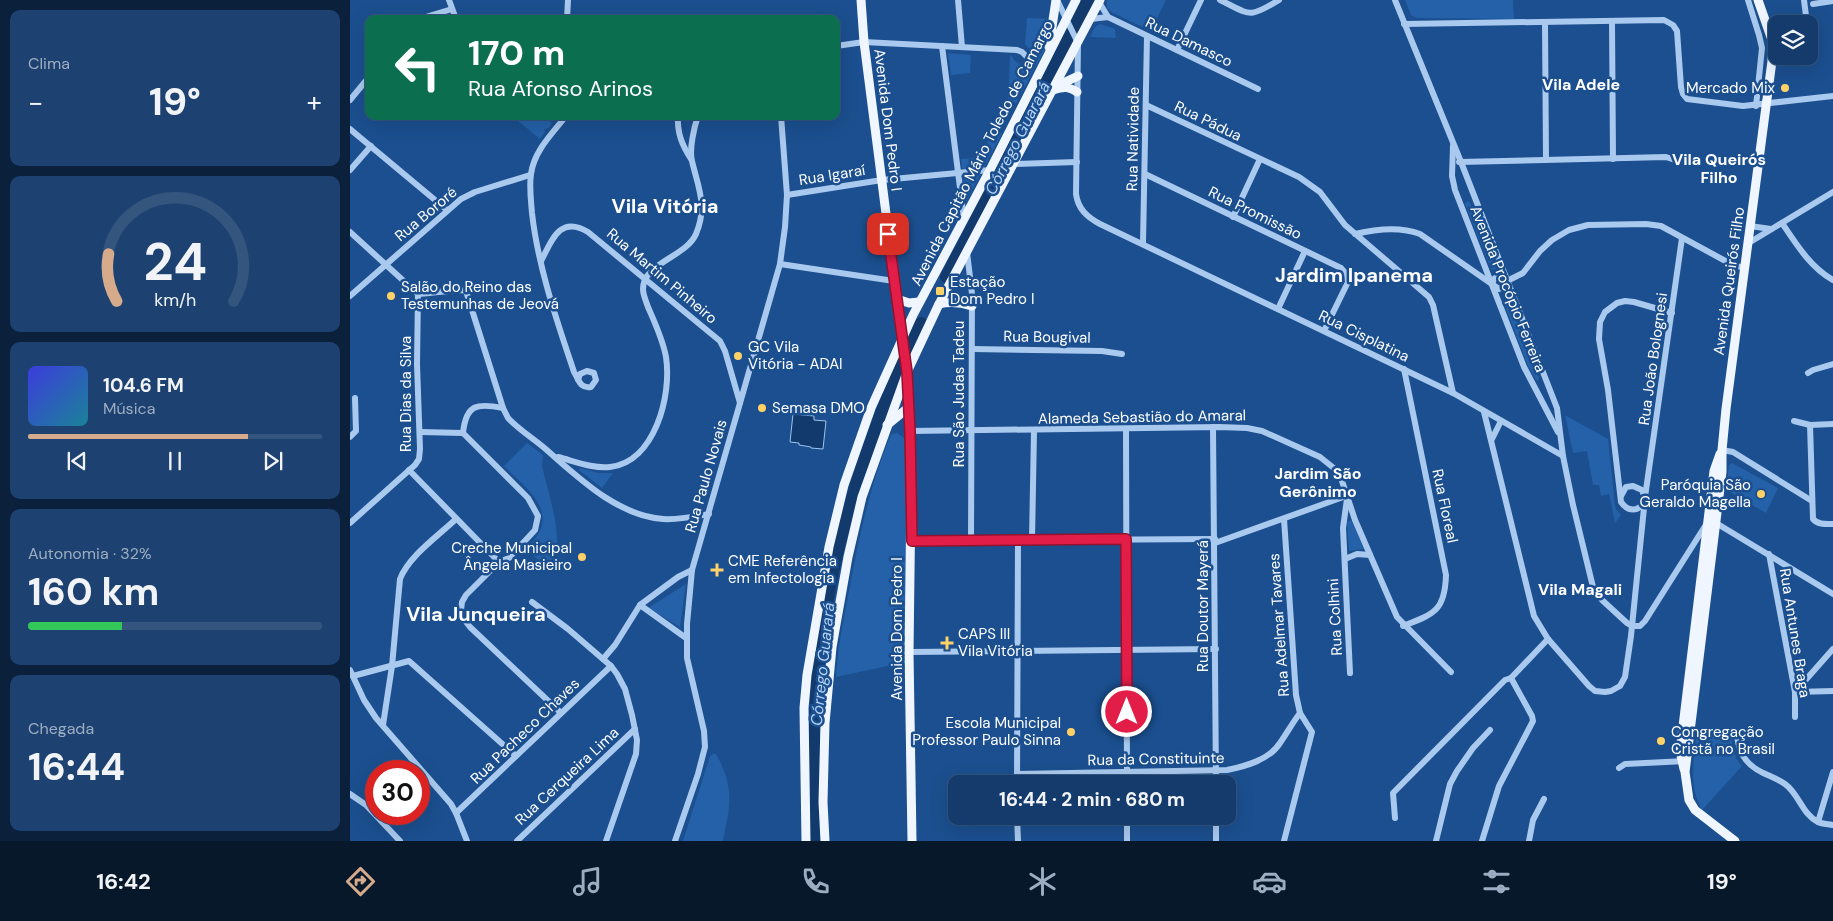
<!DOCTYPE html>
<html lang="pt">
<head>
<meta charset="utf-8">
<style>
	body { margin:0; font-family:"DM Sans",sans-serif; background:#1d4271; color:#f1f3f6; height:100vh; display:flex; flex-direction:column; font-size:19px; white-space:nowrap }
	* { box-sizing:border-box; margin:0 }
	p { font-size:16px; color:#9dadc1 }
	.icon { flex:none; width:28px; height:28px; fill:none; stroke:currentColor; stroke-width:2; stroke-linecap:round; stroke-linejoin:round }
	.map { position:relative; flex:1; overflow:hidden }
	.drawer { display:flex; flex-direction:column; gap:10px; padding:10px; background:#0b203b; width:350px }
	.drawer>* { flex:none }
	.guide { position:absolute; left:15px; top:15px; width:475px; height:105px; border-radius:10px; box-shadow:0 5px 20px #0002,0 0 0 1px #33557e; background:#0b6e4f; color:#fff; overflow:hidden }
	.controls { position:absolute; left:1418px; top:15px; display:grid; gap:10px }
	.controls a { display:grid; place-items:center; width:50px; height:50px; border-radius:10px; background:#143b6b; box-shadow:0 5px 20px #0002,0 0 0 1px #33557e; font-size:25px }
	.speed { position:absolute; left:15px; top:760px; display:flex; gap:10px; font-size:25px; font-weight:700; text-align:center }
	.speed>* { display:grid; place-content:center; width:65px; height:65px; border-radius:50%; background:#143b6b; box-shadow:0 5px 20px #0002,0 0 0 1px #33557e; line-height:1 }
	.speed .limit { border:8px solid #d22; background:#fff; color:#111 }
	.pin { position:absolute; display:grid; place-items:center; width:42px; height:42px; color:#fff; margin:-21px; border-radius:10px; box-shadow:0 2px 8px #0006 }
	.me { position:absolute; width:55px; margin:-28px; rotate:0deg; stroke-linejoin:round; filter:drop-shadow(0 0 4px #0008) }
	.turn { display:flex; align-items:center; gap:18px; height:105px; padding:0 20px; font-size:22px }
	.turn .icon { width:65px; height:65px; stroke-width:2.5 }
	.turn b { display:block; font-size:35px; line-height:42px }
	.big { font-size:38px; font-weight:700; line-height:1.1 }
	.drawer .widget { flex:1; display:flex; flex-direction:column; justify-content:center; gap:8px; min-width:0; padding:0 18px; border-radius:10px; background:#1d4271 }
	.drawer .dial { align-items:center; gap:0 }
	.dial svg { height:130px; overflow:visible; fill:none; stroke:#33557e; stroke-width:7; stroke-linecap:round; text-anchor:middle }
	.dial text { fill:#f1f3f6; stroke:none }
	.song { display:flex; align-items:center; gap:15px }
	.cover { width:60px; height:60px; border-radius:8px; background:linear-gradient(135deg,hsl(240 70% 55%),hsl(190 70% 35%)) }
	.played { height:5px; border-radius:2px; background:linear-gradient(90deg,#d6ab8b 75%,#33557e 75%) }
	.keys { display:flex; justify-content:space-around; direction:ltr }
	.heat { display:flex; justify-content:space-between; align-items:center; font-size:28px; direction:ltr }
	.charge { height:8px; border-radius:4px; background:linear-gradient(90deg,#34c759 32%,#33557e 0) }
	.trip { position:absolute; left:598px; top:775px; width:288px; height:50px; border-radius:10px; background:#143b6b; box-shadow:0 5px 20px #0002,0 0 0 1px #33557e; font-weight:700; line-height:50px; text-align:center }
	.dock { display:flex; height:80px; justify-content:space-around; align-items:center; background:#08182b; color:#9dadc1 }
	.dock .icon { width:35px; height:35px }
	.dock .active { color:#d6ab8b }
	.dock b { font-size:22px; color:#f1f3f6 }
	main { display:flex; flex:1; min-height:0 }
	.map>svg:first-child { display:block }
	.green { fill:#2461a8 }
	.water { fill:#123a6d; stroke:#9cc4f0 }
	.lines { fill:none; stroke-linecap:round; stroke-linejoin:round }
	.river { stroke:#123a6d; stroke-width:12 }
	.minor { stroke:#a9c9ee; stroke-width:6 }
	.major { stroke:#f0f6ff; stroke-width:9 }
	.route-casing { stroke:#92132f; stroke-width:12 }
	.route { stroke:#e11d48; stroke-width:9 }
	.poi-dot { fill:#ffd166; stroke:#1b4f8f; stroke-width:2 }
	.labels { text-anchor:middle; stroke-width:5; stroke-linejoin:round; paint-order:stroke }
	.street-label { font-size:15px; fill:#fff; stroke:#1b4f8f }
	.poi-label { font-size:15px; fill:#fff; stroke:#1b4f8f; text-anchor:start }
	.neighbourhood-label { font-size:16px; font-weight:bold; fill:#fff; stroke:#1b4f8f }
	.water-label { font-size:16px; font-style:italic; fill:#b5d3f5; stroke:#1b4f8f }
	.district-label { font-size:20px; font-weight:bold; fill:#fff; stroke:#1b4f8f }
</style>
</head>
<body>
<main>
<section class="drawer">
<div class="widget"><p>Clima</p>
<div class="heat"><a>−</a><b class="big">19°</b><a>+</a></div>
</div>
<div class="widget dial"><svg viewBox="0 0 100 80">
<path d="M14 69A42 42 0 1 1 86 69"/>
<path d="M14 69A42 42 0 0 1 9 40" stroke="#d6ab8b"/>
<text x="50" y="56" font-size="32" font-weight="700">24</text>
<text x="50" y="72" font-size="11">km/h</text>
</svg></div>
<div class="widget">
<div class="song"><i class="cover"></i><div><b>104.6 FM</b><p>Música</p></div></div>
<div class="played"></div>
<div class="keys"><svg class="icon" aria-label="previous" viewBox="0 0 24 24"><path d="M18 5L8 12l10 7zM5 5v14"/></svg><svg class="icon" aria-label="pause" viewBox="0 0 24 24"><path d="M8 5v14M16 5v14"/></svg><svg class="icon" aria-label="next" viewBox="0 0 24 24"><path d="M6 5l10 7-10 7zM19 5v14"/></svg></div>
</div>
<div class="widget"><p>Autonomia · 32%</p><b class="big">160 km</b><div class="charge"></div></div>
<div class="widget"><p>Chegada</p><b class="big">16:44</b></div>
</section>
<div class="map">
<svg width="1483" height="841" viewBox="0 0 1483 841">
	<rect width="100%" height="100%" fill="#1b4f8f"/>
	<g class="green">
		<path d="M 757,0 L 816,0 L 801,31 L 761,12 L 757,8 Z"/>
		<path d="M 1055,0 L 1163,0 L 1164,19 L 1067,18 L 1061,15 Z"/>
		<path d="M 677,18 L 700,19 L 694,51 L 666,103 L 658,101 L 660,55 L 662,56 L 664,60 L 671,65 L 678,65 L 682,59 L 682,52 L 675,44 Z"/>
		<path d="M 750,24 L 765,29 L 766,38 L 740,37 L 745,27 Z"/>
		<path d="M 598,53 L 621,55 L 620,73 L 601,75 Z"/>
		<path d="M 162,116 L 193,116 L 202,123 L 199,128 L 194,129 L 195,132 L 190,139 Z"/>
		<path d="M 652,133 L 616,202 L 611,159 L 639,156 L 637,135 Z"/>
		<path d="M 1117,201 L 1120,203 L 1146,267 L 1145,270 L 1141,269 L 1115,204 Z"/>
		<path d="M 1156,299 L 1159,300 L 1189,378 L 1188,381 L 1186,380 L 1178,366 L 1154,303 Z"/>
		<path d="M 1215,415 L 1258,439 L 1265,505 L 1266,509 L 1271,515 L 1265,523 L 1259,494 L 1251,496 L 1249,485 L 1243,485 L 1237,451 L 1223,453 Z"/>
		<path d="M 547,433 L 554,438 L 556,447 L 557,578 L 556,662 L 486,677 C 488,646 494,617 500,586 C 509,536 520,487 539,439 L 542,434 Z"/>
		<path d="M 177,443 L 193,455 L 192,466 C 199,497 216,540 201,571 L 175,549 C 214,515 180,492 154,466 Z"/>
		<path d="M 1382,463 L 1428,488 L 1416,513 L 1376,490 L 1379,465 Z"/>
		<path d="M 230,468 L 249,473 L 263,473 L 252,488 L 229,470 Z"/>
		<path d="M 1000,520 L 1002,521 L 1014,549 L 999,551 L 997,522 Z"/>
		<path d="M 336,584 L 330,627 L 298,608 Z"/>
		<path d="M 1347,731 L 1381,731 C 1382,745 1382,755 1392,766 L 1352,810 C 1338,786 1344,758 1347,731 Z"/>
		<path d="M 365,753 C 369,758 371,764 374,771 C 384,797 378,814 373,841 L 333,841 L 360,756 Z"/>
	</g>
	<path class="water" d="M 443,414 L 464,416 L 464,420 L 476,421 L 473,449 L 461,448 L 461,447 L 449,445 L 449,443 L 440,442 Z"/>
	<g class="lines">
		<g class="river">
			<path d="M 596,277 L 644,185 L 738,0"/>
			<path d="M 465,841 C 463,778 463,714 470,651 C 483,538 521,424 571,323"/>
		</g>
		<g class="minor">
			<path d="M 99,0 L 106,19"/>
			<path d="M 608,0 L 612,47"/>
			<path d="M 707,0 L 728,43 L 726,194 C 728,209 737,217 750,224 L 1103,393 L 1213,456"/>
			<path d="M 870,0 C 901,15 898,19 929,0"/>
			<path d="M 1045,0 L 1111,162 L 1207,408 L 1213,456 L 1223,505 L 1243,587 L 1252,600 L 1277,623 L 1282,626 L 1290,626 L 1295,621 L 1357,523 L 1366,523 L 1483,594"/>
			<path d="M 1398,0 L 1409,35 L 1412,48 L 1406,106"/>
			<path d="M 1454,0 L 1457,24"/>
			<path d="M 749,2 L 758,17"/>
			<path d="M 1463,4 L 1483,1"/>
			<path d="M 69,19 L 102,9"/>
			<path d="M 217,19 L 218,0"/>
			<path d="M 741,19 L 758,17 L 908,89"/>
			<path d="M 1262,22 L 1263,159"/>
			<path d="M 1195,23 L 1196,160"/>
			<path d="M 1054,24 L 1314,20 L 1323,25 L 1327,31 L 1331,87 L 1333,94 L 1337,99 L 1393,106 L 1483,96"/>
			<path d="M 486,46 L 514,42 L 667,50 L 672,52 L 676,56"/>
			<path d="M 592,46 L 614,219"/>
			<path d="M 827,50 L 851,0"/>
			<path d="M 0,100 L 19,77"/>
			<path d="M 796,105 L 949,177 L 970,192 L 995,225 L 1079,297 L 1083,305 L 1103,393"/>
			<path d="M 216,116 C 202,134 184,151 181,174 C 179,187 181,200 182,213 C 188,267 207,321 224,372 C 229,380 230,389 241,387 L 246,380 L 244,373 L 237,371 L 230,374 L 228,380"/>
			<path d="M 328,116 C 327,133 332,145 341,159"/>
			<path d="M 0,129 L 97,210"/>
			<path d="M 1103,146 L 1102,176 L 1105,190 L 1174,367 L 1208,432"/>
			<path d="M 1109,162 L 1316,157 L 1328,161"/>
			<path d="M 663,164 L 727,162"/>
			<path d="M 0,170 L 21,146"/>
			<path d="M 795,174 L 991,268 L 997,275 L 998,282 L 974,331"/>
			<path d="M 437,195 L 532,180 L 640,170"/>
			<path d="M 883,217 L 910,159"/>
			<path d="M 1432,223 C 1446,244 1461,268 1483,280"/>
			<path d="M 1400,226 L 1421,229"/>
			<path d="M 0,232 L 68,294 C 78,294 111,288 116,291 L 153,408 L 158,418 C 170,431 186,440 199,452 C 231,480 269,516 313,519 C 328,520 343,517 359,514"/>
			<path d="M 1005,234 C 1026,229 1049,226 1070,234 L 1149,289 L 1155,287 L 1157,281 L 1173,273 L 1190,251 L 1202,240 L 1219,230 L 1238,225 L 1296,224 L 1311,226 L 1381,264 L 1394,268"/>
			<path d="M 793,243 L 797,36"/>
			<path d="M 1397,244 L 1483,192"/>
			<path d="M 617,252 L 622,294 L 621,541"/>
			<path d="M 191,261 C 202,240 210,215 238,232 L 370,341 L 375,351 L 390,403"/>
			<path d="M 430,264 L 544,281"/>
			<path d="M 1142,284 L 1144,279 L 1148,276 L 1154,277 L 1156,280"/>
			<path d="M 0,296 L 111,199 L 125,192 L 180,175"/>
			<path d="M 928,309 L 955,251"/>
			<path d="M 622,349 L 752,351 L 772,354"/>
			<path d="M 1458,373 L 1463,370 L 1483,364"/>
			<path d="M 153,408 C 127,403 116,404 113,433 L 178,498 L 188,516 L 185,530 L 159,558 L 149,562 L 116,595 L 112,602 L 111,610 L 113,618 L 120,627 L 211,713"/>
			<path d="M 1134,412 L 1184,616 L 1198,639 L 1239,686 L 1245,691 L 1255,692 L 1261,691 L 1270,686 L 1275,677 L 1281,636 L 1295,498 L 1292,490 L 1283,486 L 1276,487 L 1271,496"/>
			<path d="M 1444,421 L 1460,425 L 1483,424"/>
			<path d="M 1460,425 L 1463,519 C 1468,525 1476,524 1483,524"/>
			<path d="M 863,427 L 866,784"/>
			<path d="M 776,429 L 777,784"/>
			<path d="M 560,431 L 869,427 L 897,428 L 912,431 L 970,457 L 985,469 L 992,481 L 1005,520 L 1047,617 L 1101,672"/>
			<path d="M 70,432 L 113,433"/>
			<path d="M 0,437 L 6,431 L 5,398"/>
			<path d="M 1142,439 L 1151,421"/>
			<path d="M 1372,450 L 1383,452 L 1462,501"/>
			<path d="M 208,457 C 224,461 243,469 260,467 C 305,462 322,395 316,357 C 313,340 305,323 298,307 C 296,301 293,295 293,289 C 293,263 336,257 346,234 C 358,206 348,187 342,161 C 339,150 344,127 348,116"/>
			<path d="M 59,470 L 149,562"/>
			<path d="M 1295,497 L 1332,238"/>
			<path d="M 997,499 L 993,528 L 1000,673"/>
			<path d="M 1294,502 C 1288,512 1278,512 1271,502 L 1258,390 L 1249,339 L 1250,322 L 1255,312 L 1267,303 L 1275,301 L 1284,302 L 1322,313"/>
			<path d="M 934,519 L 946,695 L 950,713 L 962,732 L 934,841"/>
			<path d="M 0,523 L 65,465 L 69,459 L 70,449 L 67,364 L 68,294"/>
			<path d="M 682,540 L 684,431"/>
			<path d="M 561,541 L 865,539"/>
			<path d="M 865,543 L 996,496"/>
			<path d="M 1419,554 L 1445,692 L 1445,717"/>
			<path d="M 995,559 L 1007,554 L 1020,555"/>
			<path d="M 182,602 L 218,629 L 261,666 L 267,674 L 275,689 L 282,715 L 287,740 L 286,754 L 256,841"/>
			<path d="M 290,605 L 336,638"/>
			<path d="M 1053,626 C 1084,614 1095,611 1096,575 L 1054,369"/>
			<path d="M 559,652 L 866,649"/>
			<path d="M 253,659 L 265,645 L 290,605 L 328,577 L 342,570"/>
			<path d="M 0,670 L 14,700 L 26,718 L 101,804 L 106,813 L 117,841"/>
			<path d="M 3,676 L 59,661 L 166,756"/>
			<path d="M 1445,692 L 1483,649"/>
			<path d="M 1445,692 L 1483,691"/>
			<path d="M 33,725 L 42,666 L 50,579 C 59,556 88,536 106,519"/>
			<path d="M 1386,731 C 1388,741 1389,752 1396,760 C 1406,773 1422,775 1435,784 C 1449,794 1452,814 1468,822 C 1472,824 1478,824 1483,825"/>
			<path d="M 1269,768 L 1275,764 L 1336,761"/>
			<path d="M 667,774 L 877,770 C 896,766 919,760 930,743 C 937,733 943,722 950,713"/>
			<path d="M 667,784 L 668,540"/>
			<path d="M 0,794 L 16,805 L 50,841"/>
			<path d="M 106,813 L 261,666"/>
			<path d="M 667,816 L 668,841"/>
			<path d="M 777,816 L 777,841"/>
			<path d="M 1045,818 L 1043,793 L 1155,680 L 1161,678"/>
			<path d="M 1468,822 L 1483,772"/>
			<path d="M 167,841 L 285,729"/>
			<path d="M 325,841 L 348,774 L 355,747 L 354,731 L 337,658 L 337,624 L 342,570 L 430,264 L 435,227 L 437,195 L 431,116"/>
			<path d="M 866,841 L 866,816"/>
			<path d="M 1086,841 L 1100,784 L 1107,771 L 1123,748 L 1140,730"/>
			<path d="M 1132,841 L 1149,786 L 1183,721 L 1182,716 L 1161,678 L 1198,639"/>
			<path d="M 1179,841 L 1183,820 L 1194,799"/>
		</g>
		<g class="major">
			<path d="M 511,0 L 514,42 L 559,393 L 561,493 L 559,652 L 562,841"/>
			<path d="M 699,47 L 706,0"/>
			<path d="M 709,85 L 728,76"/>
			<path d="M 703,90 C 713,87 718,86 727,92"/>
			<path d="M 547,299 L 559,303 L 569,302"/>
			<path d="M 589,304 C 601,301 610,302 622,306"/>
			<path d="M 537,425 L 559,407"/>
			<path d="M 1334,769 L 1330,751 L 1364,471 L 1370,454"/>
			<path d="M 456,841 L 454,708 L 457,675 L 479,547 L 494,485 L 521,408 L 563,315 L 640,170 L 726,0"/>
			<path d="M 475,841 L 473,802 L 475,723 L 482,647 L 498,557 L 512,497 L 557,372 L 589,304 L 750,0"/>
			<path d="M 1385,841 L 1345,810 L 1339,800 L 1335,772 L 1372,472 L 1372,450 L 1376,409 L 1422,61 L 1422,40 L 1408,0"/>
		</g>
	</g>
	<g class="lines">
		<defs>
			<path id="route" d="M 538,234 L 557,372 L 560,432 L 562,541 L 776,539 L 777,712"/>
		</defs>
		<use href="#route" class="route-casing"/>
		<use href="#route" class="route"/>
	</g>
	<g class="poi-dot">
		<circle cx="1435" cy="88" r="5"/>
		<rect x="585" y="286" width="10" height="10" rx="2.5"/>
		<circle cx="41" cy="296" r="5"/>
		<circle cx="388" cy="356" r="5"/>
		<circle cx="412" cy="408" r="5"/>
		<circle cx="1411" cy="494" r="5"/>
		<circle cx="232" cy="557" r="5"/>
		<path d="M364.5 562.5h5v5h5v5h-5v5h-5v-5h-5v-5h5z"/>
		<path d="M594.5 635.5h5v5h5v5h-5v5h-5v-5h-5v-5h5z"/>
		<circle cx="721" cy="732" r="5"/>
		<circle cx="1311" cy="741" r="5"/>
	</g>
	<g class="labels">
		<g class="street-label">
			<text transform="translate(839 42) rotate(26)" y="5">Rua Damasco</text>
			<text transform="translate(538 120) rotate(83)" y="5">Avenida Dom Pedro I</text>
			<text transform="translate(858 121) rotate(26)" y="5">Rua Pádua</text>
			<text transform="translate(783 139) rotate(-89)" y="5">Rua Natividade</text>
			<text transform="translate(632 153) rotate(-63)" y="5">Avenida Capitão Mário Toledo de Camargo</text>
			<text transform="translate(482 175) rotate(-9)" y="5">Rua Igaraí</text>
			<text transform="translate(905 213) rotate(26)" y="5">Rua Promissão</text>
			<text transform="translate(76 214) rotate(-40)" y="5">Rua Bororé</text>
			<text transform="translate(312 276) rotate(40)" y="5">Rua Martim Pinheiro</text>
			<text transform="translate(1379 281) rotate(-82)" y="5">Avenida Queirós Filho</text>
			<text transform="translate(1158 289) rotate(68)" y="5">Avenida Procópio Ferreira</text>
			<text transform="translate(1014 336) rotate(26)" y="5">Rua Cisplatina</text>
			<text transform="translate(697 337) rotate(1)" y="5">Rua Bougival</text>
			<text transform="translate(1303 359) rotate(-82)" y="5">Rua João Bolognesi</text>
			<text transform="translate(56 394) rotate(-90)" y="5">Rua Dias da Silva</text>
			<text transform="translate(609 394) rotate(-90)" y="5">Rua São Judas Tadeu</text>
			<text transform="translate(792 417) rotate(-1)" y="5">Alameda Sebastião do Amaral</text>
			<text transform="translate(356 476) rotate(-74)" y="5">Rua Paulo Novais</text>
			<text transform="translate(1095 506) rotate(78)" y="5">Rua Floreal</text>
			<text transform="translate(853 606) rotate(-90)" y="5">Rua Doutor Mayerá</text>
			<text transform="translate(985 617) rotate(-93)" y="5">Rua Colhini</text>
			<text transform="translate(929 625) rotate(-94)" y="5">Rua Adelmar Tavares</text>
			<text transform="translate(547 629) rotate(-90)" y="5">Avenida Dom Pedro I</text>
			<text transform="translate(1445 633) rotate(81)" y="5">Rua Antunes Braga</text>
			<text transform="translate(175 731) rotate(-44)" y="5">Rua Pacheco Chaves</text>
			<text transform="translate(806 759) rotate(-1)" y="5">Rua da Constituinte</text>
			<text transform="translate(217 776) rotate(-43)" y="5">Rua Cerqueira Lima</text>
		</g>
		<g class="poi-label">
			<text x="1425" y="93" text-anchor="end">Mercado Mix</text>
			<text x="600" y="287">Estação<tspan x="600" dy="17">Dom Pedro I</tspan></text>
			<text x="51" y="292">Salão do Reino das<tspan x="51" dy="17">Testemunhas de Jeová</tspan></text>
			<text x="398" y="352">GC Vila<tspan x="398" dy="17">Vitória - ADAI</tspan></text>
			<text x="422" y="413">Semasa DMO</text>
			<text x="1401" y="490" text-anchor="end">Paróquia São<tspan x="1401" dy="17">Geraldo Magella</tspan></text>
			<text x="222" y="553" text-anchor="end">Creche Municipal<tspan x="222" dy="17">Ângela Masieiro</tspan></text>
			<text x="378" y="566">CME Referência<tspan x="378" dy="17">em Infectologia</tspan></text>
			<text x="608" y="639">CAPS III<tspan x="608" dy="17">Vila Vitória</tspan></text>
			<text x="711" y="728" text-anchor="end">Escola Municipal<tspan x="711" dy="17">Professor Paulo Sinna</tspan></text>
			<text x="1321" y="737">Congregação<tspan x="1321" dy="17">Cristã no Brasil</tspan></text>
		</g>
		<g class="neighbourhood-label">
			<text x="1231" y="90">Vila Adele</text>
			<text x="1369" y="165">Vila Queirós<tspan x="1369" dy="18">Filho</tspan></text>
			<text x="968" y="479">Jardim São<tspan x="968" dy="18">Gerônimo</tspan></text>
			<text x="1230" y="595">Vila Magali</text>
		</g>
		<g class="water-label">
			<text transform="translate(667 138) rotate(-63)" y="6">Córrego Guarará</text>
			<text transform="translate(472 664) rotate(-84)" y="6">Córrego Guarará</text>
		</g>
		<g class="district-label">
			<text x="315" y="213">Vila Vitória</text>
			<text x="1004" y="282">Jardim Ipanema</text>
			<text x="126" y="621">Vila Junqueira</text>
		</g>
	</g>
</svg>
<div class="controls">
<a><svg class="icon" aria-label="layers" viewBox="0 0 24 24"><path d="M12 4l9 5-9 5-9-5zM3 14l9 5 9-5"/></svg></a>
</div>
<div class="speed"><div class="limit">30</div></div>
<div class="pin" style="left:538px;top:234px;background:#d93025"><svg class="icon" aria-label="arrive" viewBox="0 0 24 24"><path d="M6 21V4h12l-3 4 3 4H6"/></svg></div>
<svg class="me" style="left:777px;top:712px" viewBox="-20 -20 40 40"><circle r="17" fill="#e11d48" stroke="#fff" stroke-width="3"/><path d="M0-11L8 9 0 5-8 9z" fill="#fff"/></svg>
<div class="trip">16:44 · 2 min · 680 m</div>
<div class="guide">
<div class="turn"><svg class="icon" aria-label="left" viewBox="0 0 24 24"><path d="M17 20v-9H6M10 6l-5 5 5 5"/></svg><div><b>170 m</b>Rua Afonso Arinos</div></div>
</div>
</div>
</main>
<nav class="dock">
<b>16:42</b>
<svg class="icon active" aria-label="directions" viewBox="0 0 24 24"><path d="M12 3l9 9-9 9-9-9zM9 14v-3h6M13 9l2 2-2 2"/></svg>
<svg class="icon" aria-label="music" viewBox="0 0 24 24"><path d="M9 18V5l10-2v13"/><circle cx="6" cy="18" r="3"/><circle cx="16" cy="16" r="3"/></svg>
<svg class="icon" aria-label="phone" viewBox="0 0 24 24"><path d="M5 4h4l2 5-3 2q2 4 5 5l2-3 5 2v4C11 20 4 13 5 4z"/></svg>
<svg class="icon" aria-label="climate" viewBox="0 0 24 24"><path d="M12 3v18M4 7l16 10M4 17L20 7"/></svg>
<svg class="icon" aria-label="car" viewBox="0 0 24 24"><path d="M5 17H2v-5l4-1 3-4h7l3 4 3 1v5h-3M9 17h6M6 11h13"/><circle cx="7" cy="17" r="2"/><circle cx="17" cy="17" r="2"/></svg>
<svg class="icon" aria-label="filters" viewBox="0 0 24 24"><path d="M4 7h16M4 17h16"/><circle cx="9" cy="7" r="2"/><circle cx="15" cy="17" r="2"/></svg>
<b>19°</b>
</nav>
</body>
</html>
